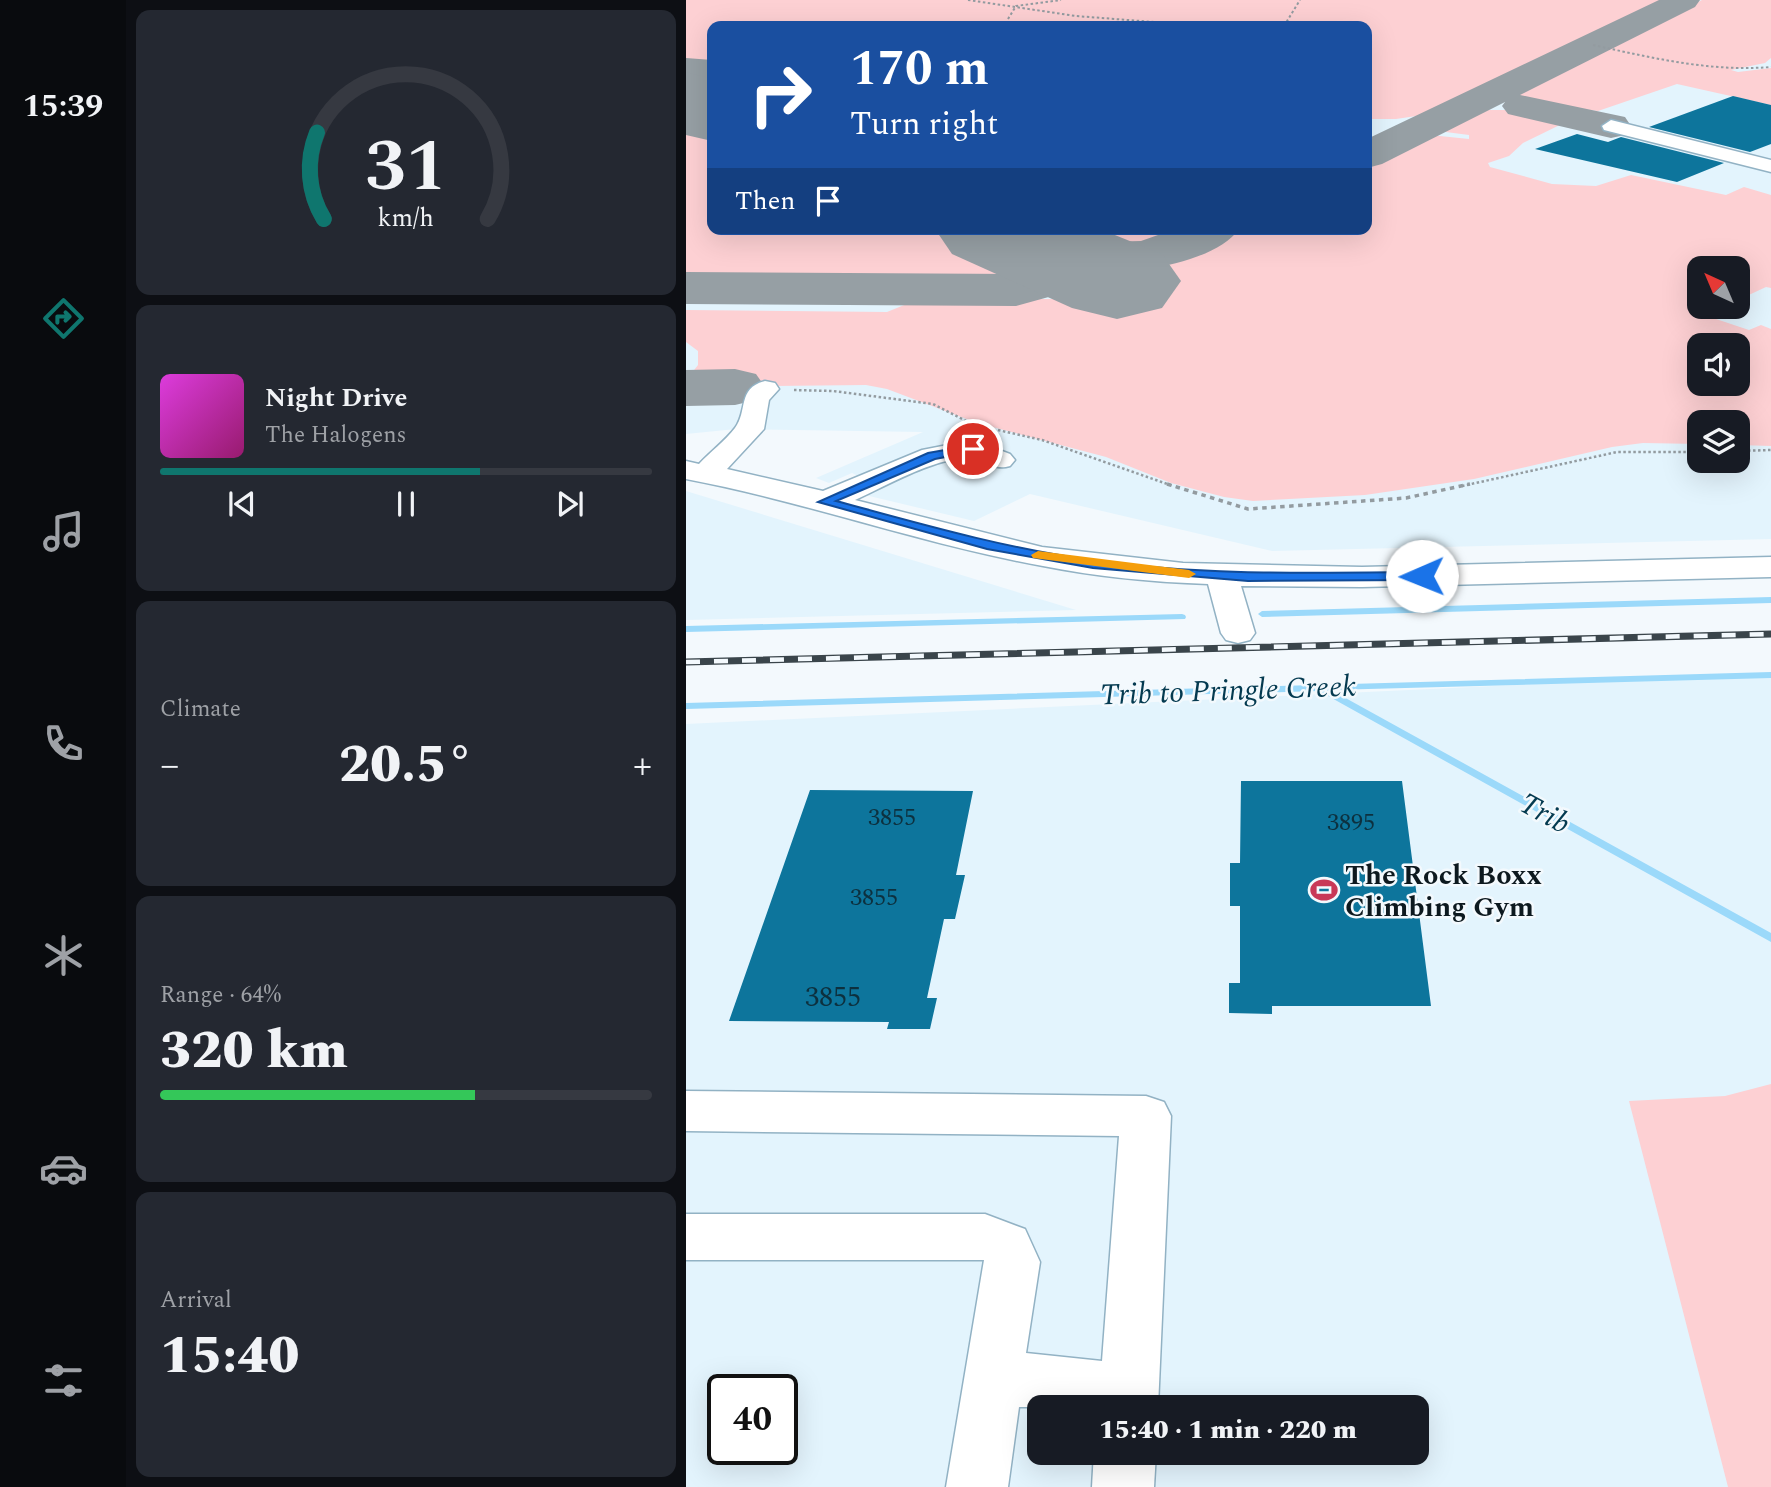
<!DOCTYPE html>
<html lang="en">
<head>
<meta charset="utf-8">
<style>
	body { margin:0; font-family:Spectral,serif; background:#242831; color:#f1f3f6; height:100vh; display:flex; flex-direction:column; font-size:26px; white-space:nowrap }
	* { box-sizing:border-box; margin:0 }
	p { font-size:23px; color:#9ea1a6 }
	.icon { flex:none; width:38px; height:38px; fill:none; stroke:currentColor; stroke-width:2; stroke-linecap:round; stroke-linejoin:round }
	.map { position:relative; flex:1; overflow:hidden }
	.side { display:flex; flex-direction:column; gap:10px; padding:10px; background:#0d0f14; width:560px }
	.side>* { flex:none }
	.banner { position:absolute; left:21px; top:21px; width:665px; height:214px; border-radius:14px; box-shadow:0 7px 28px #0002; background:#1a4fa0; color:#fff; overflow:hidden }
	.needle { width:46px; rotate:316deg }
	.fabs { position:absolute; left:1001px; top:256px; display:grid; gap:14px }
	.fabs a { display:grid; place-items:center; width:63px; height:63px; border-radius:14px; background:#171b24; box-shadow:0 7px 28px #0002; font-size:35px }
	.speed { position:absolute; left:21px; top:1374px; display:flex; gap:14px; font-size:35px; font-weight:700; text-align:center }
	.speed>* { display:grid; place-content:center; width:91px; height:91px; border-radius:50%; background:#171b24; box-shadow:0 7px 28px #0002; line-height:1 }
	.speed .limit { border:4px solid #111; border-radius:10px; background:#fff; color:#111 }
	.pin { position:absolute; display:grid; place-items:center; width:60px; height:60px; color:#fff; margin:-30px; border:4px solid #fff; border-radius:50%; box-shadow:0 2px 7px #0007 }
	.me { position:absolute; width:77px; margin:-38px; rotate:269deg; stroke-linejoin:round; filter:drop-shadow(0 0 5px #0008) }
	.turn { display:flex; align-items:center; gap:24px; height:147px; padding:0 28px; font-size:32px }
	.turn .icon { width:91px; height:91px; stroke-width:2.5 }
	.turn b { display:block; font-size:49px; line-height:60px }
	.then { display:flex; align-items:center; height:66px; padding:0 28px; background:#0003; gap:14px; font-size:26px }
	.big { font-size:52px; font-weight:800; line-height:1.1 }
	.side .card { flex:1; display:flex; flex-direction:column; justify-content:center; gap:10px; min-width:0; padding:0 24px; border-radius:14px; background:#242831 }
	.side .dial { align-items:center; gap:0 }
	.dial svg { height:182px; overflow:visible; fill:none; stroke:#363941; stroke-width:7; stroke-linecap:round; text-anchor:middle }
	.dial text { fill:#f1f3f6; stroke:none }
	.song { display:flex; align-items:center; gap:21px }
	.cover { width:84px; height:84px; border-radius:10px; background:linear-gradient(135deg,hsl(300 70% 55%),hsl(320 70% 35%)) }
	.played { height:7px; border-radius:4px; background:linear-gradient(90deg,#0f766e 65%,#363941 65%) }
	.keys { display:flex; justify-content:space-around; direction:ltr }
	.heat { display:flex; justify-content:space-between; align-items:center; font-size:38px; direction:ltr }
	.charge { height:10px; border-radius:5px; background:linear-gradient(90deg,#34c759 64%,#363941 0) }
	.trip { position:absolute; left:341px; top:1395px; width:402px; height:70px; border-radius:14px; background:#171b24; box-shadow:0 7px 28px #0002; font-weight:800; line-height:70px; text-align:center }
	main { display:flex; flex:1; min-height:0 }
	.tabs { display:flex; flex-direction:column; width:126px; justify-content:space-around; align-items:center; background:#090b0e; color:#9ea1a6 }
	.tabs .icon { width:49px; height:49px }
	.tabs .current { color:#0f766e }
	.tabs b { font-size:32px; color:#f1f3f6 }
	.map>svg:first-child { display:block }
	.built { fill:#e3f4fd; fill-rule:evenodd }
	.green { fill:#fdd0d3; fill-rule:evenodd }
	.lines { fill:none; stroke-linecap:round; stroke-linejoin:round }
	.stream { fill:#9bd9fa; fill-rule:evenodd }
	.taxiway { fill:#969fa4; fill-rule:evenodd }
	.runway { fill:#969fa4; fill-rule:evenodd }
	.building { fill:#0d759c }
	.minor-casing { stroke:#92b2c4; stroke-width:3 }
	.path-far2 { stroke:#939ba0; stroke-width:2; stroke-dasharray:2.5 2.5; stroke-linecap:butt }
	.path-far1 { stroke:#939ba0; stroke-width:2.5; stroke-dasharray:2.5 2.5; stroke-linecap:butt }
	.path { stroke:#939ba0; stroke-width:3.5; stroke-dasharray:4.5 4.5; stroke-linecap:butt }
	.minor { fill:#fff; fill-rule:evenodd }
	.rail-casing { stroke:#3a454b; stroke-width:7 }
	.rail { stroke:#f3f9fd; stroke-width:4.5; stroke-dasharray:14; stroke-linecap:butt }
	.route { fill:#1a73e8; stroke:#114b97; stroke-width:2 }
	.slow { fill:#f59e0b }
	.labels { text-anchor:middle; stroke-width:5; stroke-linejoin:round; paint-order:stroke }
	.number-label { font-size:24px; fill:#0d303e }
	.poi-label { font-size:28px; font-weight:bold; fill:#0d191f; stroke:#f3f9fd; text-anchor:start }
	.near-number-label { font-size:28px; fill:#0d303e }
	.water-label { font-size:30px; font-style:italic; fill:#043a50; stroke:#f3f9fd }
</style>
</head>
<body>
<main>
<nav class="tabs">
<b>15:39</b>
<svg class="icon current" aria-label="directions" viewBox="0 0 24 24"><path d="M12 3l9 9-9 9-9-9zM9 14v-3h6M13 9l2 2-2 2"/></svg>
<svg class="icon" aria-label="music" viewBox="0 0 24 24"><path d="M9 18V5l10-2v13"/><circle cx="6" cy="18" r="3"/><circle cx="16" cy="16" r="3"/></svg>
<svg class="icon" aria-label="phone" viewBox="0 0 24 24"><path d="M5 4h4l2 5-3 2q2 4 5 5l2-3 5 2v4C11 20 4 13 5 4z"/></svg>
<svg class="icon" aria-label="climate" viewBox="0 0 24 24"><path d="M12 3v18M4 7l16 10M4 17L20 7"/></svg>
<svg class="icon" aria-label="car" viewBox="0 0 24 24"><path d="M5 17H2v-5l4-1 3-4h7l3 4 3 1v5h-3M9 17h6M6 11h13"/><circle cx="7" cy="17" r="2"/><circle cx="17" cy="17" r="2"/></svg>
<svg class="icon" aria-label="filters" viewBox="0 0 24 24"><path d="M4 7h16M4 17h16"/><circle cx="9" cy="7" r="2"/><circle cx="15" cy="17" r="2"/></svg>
</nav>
<section class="side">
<div class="card dial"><svg viewBox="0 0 100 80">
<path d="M14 69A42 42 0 1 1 86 69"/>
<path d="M14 69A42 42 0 0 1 11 31" stroke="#0f766e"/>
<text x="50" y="56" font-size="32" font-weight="700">31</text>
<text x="50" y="72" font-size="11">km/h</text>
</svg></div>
<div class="card">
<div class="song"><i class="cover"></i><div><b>Night Drive</b><p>The Halogens</p></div></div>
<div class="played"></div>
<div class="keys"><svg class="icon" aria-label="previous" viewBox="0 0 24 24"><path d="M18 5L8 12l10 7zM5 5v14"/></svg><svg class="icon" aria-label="pause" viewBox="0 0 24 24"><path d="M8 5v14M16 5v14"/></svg><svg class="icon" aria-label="next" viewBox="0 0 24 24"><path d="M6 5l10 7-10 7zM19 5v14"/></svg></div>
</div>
<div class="card"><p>Climate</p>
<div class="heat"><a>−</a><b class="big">20.5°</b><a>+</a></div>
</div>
<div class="card"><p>Range · 64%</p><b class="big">320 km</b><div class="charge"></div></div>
<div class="card"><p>Arrival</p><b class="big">15:40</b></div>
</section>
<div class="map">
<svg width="1085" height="1487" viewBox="0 0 1085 1487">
	<rect width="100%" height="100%" fill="#f3f9fd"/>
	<g class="built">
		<path d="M 0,0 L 1085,0 L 1085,539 L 586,551 L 344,494 L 288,521 L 179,495 L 176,478 L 166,473 L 143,483 L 130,478 L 237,432 L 50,429 L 0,434 ZM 26,26 L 681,26 L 681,229 L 26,229 ZM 1013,268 L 1052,268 L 1052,306 L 1013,306 ZM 1013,345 L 1052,345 L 1052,383 L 1013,383 ZM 1013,422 L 1052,422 L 1052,460 L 1013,460 Z"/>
		<path d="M 0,491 L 390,610 L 0,620 Z"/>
		<path d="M 1085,673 L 1085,1487 L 0,1487 L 0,724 ZM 37,1390 L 96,1390 L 96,1449 L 37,1449 ZM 354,1407 L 732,1407 L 732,1452 L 354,1452 Z"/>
	</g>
	<g class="green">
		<path d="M 0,0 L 983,0 L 744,114 L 710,119 L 681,119 L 681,26 L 26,26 L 26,66 L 0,63 Z"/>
		<path d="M 1016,0 L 1085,0 L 1085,58 L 1079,63 L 1045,70 L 1052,72 L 1085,68 L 1085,105 L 991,84 L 912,111 L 848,103 L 830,96 L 834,90 Z"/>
		<path d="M 797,110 L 824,110 L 882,121 L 837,143 L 823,156 L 802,163 L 804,167 L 866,184 L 910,186 L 945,175 L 1040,195 L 1058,187 L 1085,195 L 1085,288 L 1080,287 L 1052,300 L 1052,268 L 1013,268 L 1013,306 L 1040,306 L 1021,316 L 1063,330 L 1075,325 L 1085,329 L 1085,446 L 1052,445 L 1052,422 L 1013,422 L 1013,444 L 957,443 L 926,447 L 788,479 L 679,495 L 567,501 L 538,497 L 485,483 L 420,457 L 291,423 L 201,389 L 180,385 L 87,386 L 58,381 L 23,381 L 5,374 L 12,365 L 12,351 L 0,342 L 0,310 L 201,312 L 233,299 L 375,299 L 479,265 L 552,229 L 681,229 L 681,166 L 744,135 L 783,139 L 783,135 L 752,131 ZM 1013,345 L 1052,345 L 1052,383 L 1013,383 Z"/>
		<path d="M 0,120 L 26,132 L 26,229 L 252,229 L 326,261 L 333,270 L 315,281 L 294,283 L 0,279 Z"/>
		<path d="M 364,229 L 502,229 C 445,257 422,253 364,229 Z"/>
		<path d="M 1085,1084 L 1085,1487 L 1042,1487 L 943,1101 L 1039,1096 Z"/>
	</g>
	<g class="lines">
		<g class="stream">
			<path d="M 1085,597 L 1085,603 L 576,617 L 572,614 L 576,611 Z"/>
			<path d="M 496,614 L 499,615 L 500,617 L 499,619 L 0,632 L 0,626 Z"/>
			<path d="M 1085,672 L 1085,678 L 645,690 L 1085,933 L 1085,942 L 633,691 L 0,709 L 0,703 Z"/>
		</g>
		<g class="taxiway">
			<path d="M 973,0 L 1014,0 L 1009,7 L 834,95 L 939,117 L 945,126 L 939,135 L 925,138 L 822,114 L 816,106 L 819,102 L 696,164 L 681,168 L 681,139 Z"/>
			<path d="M 0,58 L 26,60 L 26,82 L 0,80 Z"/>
			<path d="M 489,229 L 553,229 C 529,264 440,275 401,274 L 388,290 L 330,306 L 0,304 L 0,272 L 329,274 L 350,269 L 351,258 L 358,247 L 376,243 L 455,241 Z"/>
			<path d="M 49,369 L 70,374 L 79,387 L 70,400 L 49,405 L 0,406 L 0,370 Z"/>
		</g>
		<g class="runway">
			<path d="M 0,72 L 26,79 L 26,141 L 0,135 Z"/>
			<path d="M 249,229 L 414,229 L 476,254 L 495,281 L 476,308 L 431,319 L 386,308 L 266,254 Z"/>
		</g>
	</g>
	<g class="building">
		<path d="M 1047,96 L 1085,105 L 1085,144 L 1064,152 L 963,127 Z"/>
		<path d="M 891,134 L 922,142 L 935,137 L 1038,163 L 991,182 L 849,149 Z"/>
		<path d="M 555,781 L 716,781 L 745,1006 L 586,1006 L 586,1014 L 543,1013 L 543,983 L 554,983 L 554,906 L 544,906 L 544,863 L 554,863 Z"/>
		<path d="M 124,790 L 287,791 L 270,875 L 279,875 L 269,919 L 258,919 L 241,998 L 251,998 L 244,1029 L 201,1029 L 203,1022 L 43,1021 Z"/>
	</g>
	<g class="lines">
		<defs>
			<g id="minor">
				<path d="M 925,120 L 1085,160 L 1085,172 L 918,130 L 916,126 Z"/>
				<path d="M 79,381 L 89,383 L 93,389 L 83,400 L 78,429 L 41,469 L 137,491 L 236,450 L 287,440 L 324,454 L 329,460 L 324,466 C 307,471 298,459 282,458 C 248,458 200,486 169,500 L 356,547 L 497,563 L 676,567 L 1085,557 L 1085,577 L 676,587 L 555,586 L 569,633 L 564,640 L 552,643 L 540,640 L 535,633 L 522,584 C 467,582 412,577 357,566 C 236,544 121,502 0,479 L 0,461 L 13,464 C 24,452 39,441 49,428 C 62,411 51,388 79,381 Z"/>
				<path d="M 0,1091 L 460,1096 L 478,1102 L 485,1116 L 472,1407 L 333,1407 L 322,1487 L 260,1487 L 298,1260 L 0,1260 L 0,1214 L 299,1214 L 339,1229 L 354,1262 L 340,1353 L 416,1361 L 433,1136 L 0,1131 Z"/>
				<path d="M 408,1452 L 470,1452 L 468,1487 L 406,1487 Z"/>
			</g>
		</defs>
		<use href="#minor" class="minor-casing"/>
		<g class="path-far2">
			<path d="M 282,0 L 390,16 L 520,26"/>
			<path d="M 322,19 L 330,6 L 375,0"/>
			<path d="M 598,26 L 614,0"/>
			<path d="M 907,45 C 967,58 1024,72 1085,67"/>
		</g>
		<g class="path-far1">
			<path d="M 108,390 L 147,391 L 247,404 L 286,424"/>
			<path d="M 312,430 L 356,440 L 487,486"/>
			<path d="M 1052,451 L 1085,450"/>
			<path d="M 776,486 L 931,452 L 1013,452"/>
		</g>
		<path class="path" d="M 481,484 L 562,509 L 720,498 L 784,484"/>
		<use href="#minor" class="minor"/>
		<defs>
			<path id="rail" d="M 0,662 L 1085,634"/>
		</defs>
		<use href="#rail" class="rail-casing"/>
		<use href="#rail" class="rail"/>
	</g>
	<path class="route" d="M 287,445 L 293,449 L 291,451 L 249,459 L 150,501 C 235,524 318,548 405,560 C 515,576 626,573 736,572 L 743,576 L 736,580 L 562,581 L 407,568 L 301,549 L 132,502 L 242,453 Z"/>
	<path class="slow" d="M 352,551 L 503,570 L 510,574 L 503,578 L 347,558 L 345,555 Z"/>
	<defs>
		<symbol id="stadium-bare" viewBox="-9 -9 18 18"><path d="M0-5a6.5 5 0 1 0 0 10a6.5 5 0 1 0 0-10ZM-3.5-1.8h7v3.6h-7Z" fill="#c83857" stroke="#f3f9fd" stroke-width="2.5" paint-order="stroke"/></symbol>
	</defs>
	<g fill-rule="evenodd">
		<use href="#stadium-bare" x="619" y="871" width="38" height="38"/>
	</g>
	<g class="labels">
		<g class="number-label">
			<text x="206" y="825">3855</text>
			<text x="665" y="830">3895</text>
			<text x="188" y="905">3855</text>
		</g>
		<g class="poi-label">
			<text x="659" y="884">The Rock Boxx<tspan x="659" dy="32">Climbing Gym</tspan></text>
		</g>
		<g class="near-number-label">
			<text x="147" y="1006">3855</text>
		</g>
		<g class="water-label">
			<text transform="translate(542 690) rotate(-2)" y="10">Trib to Pringle Creek</text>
			<text transform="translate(859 813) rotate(29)" y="10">Trib</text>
		</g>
	</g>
</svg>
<div class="fabs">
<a><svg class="needle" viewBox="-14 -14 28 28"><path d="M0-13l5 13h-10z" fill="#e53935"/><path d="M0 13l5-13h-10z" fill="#9ea1a6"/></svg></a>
<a><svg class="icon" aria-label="sound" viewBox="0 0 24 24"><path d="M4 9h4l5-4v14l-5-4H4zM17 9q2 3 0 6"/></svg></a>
<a><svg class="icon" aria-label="layers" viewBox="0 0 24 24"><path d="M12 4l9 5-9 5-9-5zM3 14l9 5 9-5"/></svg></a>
</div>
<div class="speed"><div class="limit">40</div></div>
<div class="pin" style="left:287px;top:449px;background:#d93025"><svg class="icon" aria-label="arrive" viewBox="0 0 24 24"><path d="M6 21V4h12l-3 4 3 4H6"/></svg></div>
<svg class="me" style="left:736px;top:576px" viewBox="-20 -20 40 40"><circle r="19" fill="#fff"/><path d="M0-13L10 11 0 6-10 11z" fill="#1a73e8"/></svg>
<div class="trip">15:40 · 1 min · 220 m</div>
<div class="banner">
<div class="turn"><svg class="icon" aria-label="right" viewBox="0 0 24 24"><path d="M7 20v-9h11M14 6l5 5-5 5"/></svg><div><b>170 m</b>Turn right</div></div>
<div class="then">Then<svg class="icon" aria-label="arrive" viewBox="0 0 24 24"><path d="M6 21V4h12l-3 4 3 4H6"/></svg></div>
</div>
</div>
</main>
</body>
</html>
